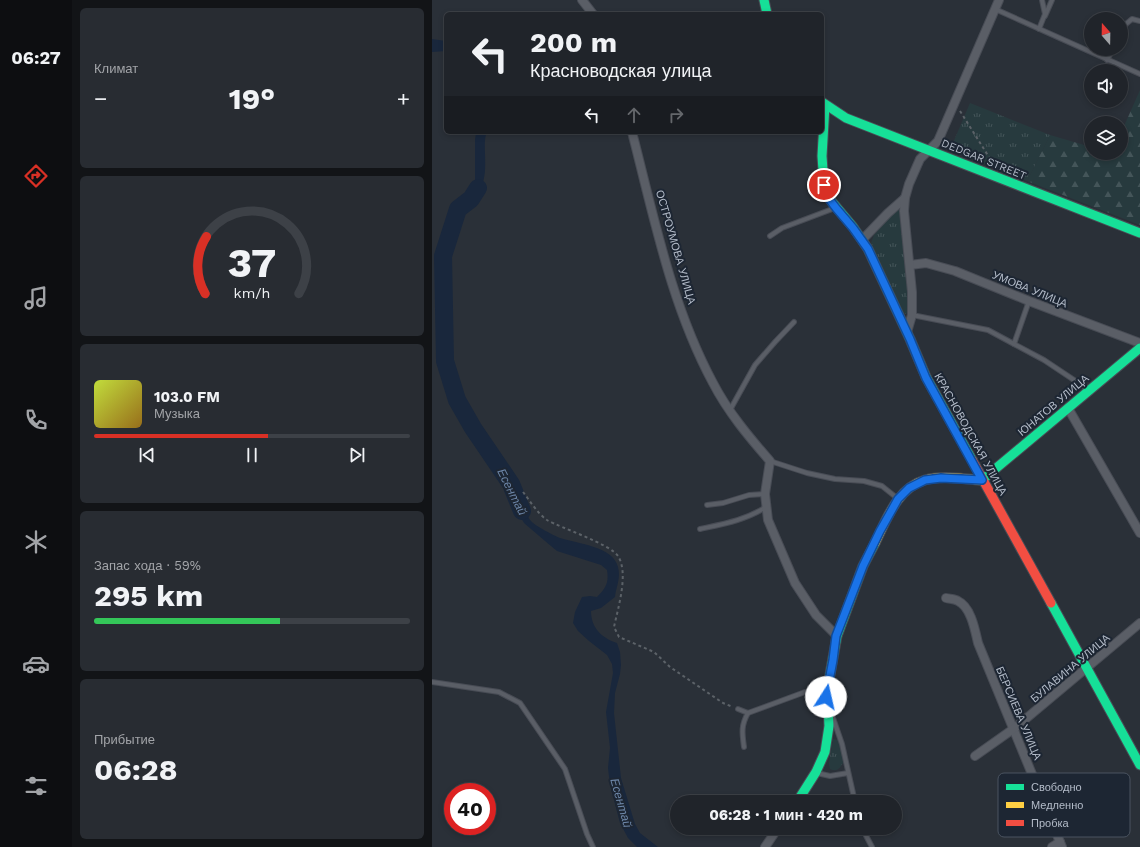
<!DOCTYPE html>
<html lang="ru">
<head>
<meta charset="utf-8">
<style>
	body { margin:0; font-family:"Work Sans",sans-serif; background:#282c32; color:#f1f3f6; height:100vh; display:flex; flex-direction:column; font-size:15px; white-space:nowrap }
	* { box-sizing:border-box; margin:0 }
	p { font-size:13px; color:#a2a4a8 }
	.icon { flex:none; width:22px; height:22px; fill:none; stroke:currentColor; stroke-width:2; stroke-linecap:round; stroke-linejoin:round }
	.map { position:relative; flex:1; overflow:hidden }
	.sheet { display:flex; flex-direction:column; gap:8px; padding:8px; background:#121417; width:360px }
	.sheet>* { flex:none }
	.hud { position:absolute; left:12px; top:12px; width:380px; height:122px; border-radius:6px; box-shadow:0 2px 6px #0003,0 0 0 1px #3d4147; background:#20242a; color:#f1f3f6; overflow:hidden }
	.needle { width:26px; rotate:340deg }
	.buttons { position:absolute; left:652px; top:12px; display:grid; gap:8px }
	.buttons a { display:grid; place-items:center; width:44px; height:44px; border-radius:50%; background:#20242a; box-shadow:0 2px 6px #0003,0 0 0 1px #3d4147; font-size:20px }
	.speed { position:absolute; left:12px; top:783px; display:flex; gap:8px; font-size:20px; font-weight:700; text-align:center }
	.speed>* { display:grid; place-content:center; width:52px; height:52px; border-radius:50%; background:#20242a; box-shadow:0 2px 6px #0003,0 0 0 1px #3d4147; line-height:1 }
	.speed .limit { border:6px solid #d22; background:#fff; color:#111 }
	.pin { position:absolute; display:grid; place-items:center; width:34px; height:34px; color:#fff; margin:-17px; border:2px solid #fff; border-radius:50%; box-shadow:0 1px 4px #0007 }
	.me { position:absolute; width:44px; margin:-22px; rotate:10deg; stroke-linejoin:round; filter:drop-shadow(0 0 3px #0008) }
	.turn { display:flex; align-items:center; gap:14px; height:84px; padding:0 20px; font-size:18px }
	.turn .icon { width:52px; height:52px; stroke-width:2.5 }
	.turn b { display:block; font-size:28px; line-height:34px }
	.lanes { display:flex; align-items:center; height:38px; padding:0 20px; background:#0003; justify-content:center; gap:20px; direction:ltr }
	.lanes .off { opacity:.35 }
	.big { font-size:30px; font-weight:700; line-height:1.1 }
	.sheet .card { flex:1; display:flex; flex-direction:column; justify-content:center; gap:6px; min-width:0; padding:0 14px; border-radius:6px; background:#282c32 }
	.sheet .dial { align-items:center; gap:0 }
	.dial svg { height:104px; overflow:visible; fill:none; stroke:#3d4147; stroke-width:7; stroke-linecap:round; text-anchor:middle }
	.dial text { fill:#f1f3f6; stroke:none }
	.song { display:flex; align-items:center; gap:12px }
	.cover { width:48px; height:48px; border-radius:6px; background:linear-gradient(135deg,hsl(70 70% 55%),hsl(40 70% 35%)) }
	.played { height:4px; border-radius:2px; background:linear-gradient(90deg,#d93025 55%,#3d4147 55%) }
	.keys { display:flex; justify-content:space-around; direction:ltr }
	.heat { display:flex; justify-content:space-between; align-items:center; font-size:22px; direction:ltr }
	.charge { height:6px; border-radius:3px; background:linear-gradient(90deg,#34c759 59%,#3d4147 0) }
	.trip { position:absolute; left:238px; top:795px; width:232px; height:40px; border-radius:20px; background:#20242a; box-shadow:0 2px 6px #0003,0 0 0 1px #3d4147; font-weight:700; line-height:40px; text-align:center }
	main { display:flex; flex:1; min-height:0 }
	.tab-bar { display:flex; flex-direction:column; width:72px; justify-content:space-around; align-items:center; background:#0d0e11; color:#a2a4a8 }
	.tab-bar .icon { width:28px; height:28px }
	.tab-bar .on { color:#d93025 }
	.tab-bar b { font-size:18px; color:#f1f3f6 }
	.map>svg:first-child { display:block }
	.grass { fill:url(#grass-tufts) }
	.forest { fill:url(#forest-firs) }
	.water { fill:#19273c }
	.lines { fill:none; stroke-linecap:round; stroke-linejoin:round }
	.river { stroke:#19273c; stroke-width:18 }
	.lane-casing { stroke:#484c55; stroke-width:6 }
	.street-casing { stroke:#484c55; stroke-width:10 }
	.fast-casing { stroke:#484c55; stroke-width:11 }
	.slow-casing { stroke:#484c55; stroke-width:11 }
	.jam-casing { stroke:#484c55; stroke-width:11 }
	.path { stroke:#5c6268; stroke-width:2; stroke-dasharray:3 3; stroke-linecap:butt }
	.lane { stroke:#5a5e66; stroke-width:4 }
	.street { stroke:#5a5e66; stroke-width:8 }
	.fast { stroke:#16e098; stroke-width:9 }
	.slow { stroke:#ffcf43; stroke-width:9 }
	.jam { stroke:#f24e42; stroke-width:9 }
	.route-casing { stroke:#114b97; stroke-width:10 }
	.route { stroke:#1a73e8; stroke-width:7 }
	.labels { text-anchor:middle; stroke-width:4; stroke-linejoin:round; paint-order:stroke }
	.street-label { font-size:11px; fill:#b4bcc9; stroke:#1d2633 }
	.water-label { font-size:12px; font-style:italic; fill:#6d86a8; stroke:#1d2633 }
	.key { fill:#1d2633; stroke:#4a5360; stroke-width:1 }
	.key-label { font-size:11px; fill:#b4bcc9 }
</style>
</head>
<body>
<main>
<nav class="tab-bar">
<b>06:27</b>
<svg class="icon on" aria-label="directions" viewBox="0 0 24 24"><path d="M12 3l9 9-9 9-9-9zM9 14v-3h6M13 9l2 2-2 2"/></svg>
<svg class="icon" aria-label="music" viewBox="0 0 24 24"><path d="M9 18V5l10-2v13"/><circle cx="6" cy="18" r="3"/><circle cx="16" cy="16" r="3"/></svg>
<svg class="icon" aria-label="phone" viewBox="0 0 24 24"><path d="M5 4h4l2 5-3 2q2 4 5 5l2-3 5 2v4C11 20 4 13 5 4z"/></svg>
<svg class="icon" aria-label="climate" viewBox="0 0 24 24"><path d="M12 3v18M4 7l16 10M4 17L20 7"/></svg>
<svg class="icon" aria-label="car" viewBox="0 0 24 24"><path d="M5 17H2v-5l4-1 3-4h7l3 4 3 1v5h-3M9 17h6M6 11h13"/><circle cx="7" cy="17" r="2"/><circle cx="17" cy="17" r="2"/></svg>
<svg class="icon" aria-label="filters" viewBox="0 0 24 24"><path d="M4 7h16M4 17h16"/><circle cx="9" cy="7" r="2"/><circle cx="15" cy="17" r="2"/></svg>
</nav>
<section class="sheet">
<div class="card"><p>Климат</p>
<div class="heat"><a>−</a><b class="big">19°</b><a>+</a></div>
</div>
<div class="card dial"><svg viewBox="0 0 100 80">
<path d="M14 69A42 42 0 1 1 86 69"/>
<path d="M14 69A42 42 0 0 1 15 25" stroke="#d93025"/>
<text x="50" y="56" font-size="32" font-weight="700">37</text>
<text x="50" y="72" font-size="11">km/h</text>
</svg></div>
<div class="card">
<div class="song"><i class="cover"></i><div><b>103.0 FM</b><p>Музыка</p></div></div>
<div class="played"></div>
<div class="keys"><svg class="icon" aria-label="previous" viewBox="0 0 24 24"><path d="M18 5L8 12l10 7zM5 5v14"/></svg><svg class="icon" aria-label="pause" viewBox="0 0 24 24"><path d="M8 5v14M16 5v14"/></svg><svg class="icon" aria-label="next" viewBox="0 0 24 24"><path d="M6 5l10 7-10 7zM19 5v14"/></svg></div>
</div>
<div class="card"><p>Запас хода · 59%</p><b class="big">295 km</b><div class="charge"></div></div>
<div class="card"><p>Прибытие</p><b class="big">06:28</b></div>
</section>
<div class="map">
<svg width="708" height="847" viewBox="0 0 708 847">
	<defs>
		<pattern id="grass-tufts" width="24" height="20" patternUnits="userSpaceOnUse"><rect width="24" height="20" fill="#273a3e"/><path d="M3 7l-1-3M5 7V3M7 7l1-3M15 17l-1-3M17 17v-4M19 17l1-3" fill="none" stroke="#445559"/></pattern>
		<pattern id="forest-firs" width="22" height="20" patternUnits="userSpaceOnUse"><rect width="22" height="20" fill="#273a3e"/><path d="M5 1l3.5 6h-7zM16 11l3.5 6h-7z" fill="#445559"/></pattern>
	</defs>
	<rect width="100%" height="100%" fill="#2a3038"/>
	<g class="grass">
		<path d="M 538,103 L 618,135 L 595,181 L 526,153 L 521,143 Z"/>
		<path d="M 465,208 L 469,212 L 477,280 L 477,312 L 474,314 L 470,312 L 442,252 L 439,243 L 442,235 Z"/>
		<path d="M 401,739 L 406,740 L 410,750 L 411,763 C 407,769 405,772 398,769 L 397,764 Z"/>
	</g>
	<path class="forest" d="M 708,90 L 708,225 L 595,181 L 618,135 L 659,147 L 659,153 L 689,153 L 689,133 Z"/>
	<g class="water">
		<path d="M 0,39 L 14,41 L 14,51 L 0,52 Z"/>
		<path d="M 44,132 L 55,132 C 52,139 53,146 53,154 C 54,182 52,191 28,207 L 43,186 L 43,140 Z"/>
		<path d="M 77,489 L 83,489 C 86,493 89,497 91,502 C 93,507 95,517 99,521 C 103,526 123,536 128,538 C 146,544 181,546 186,567 C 189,578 184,587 183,597 L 169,608 L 159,611 C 159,628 170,638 185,643 L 188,652 L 189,665 L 188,674 L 183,693 L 182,713 L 189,778 L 203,824 L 208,833 L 226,847 L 205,847 L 196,838 L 188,823 L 178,785 L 176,768 L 178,748 L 174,712 L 181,673 L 180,664 L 175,655 L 157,641 L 146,631 L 141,623 L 143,612 L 150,597 L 158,596 L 165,597 C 174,588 177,583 175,570 L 169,565 L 125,551 L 113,541 L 92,523 L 83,507 Z"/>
	</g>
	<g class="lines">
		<path class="river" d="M 46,188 L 39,199 L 26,209 L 11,256 L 13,361 L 25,400 L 41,428 L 79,484 L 90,511"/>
		<defs>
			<g id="lane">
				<path d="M 563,9 L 708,74"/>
				<path d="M 613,16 L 620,0"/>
				<path d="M 607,29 L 613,14 L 610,0"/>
				<path d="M 689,33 L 694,24 L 700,19 L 708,21"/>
				<path d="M 675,60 L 681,49"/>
				<path d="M 338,236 L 350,228 L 403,208"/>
				<path d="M 597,301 L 582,344 L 612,360 L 657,390"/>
				<path d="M 480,315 L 556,330 L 582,344"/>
				<path d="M 298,410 L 323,365 L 343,342 L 362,322"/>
				<path d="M 338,461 L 375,473 L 403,479 L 432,481 L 450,486 L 465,498"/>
				<path d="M 275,505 L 291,503 L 317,495 L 333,494"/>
				<path d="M 268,529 C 291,524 314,520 334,507"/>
				<path d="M 0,682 L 67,692 L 88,703 L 133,769 L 155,834 L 161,847"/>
				<path d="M 306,709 L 316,713 L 373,692 L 384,691 L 393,696"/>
				<path d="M 400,715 L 410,744 L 423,802"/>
				<path d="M 312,747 C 310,733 309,725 316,713"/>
				<path d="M 385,773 L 398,776 L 416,773"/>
				<path d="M 430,828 L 440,847"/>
			</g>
			<g id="street">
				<path d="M 150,0 L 161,14"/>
				<path d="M 200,132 C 222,217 239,305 281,383 C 296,412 317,437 338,461 L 333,494 L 336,520 L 363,583 L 384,615 L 405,636"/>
				<path d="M 430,240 L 456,213 L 473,198"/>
				<path d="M 478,265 L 494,263 L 523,271 L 597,301 L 708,343"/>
				<path d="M 475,332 L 480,315 L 480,292 L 472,211 L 473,198 L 477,184 L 488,159 L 506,141 L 567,0"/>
				<path d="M 636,408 L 708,533"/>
				<path d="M 514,598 C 518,599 523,599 526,601 C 539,607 543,630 546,643 L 630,847"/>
				<path d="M 543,756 L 584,727 L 708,623"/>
				<path d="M 333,847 L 346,828"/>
				<path d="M 620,847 L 628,842"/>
			</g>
			<g id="fast">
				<path d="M 332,0 L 335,14"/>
				<path d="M 390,102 L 414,118 L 708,233"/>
				<path d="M 393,105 L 390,156 L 392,185 L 395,196 L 421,227 L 436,249 L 478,339 L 494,377 L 540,460"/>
				<path d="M 548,480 L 550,480 L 708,348"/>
				<path d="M 619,603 L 708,765"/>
				<path d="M 365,802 L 384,772 L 393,752 L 397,726 L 395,691 L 405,636 L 431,566 L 443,543"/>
			</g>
			<path id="slow" d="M 443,543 C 455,519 465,488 493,480 C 510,475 531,479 548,480"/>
			<path id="jam" d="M 540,460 L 619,603"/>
		</defs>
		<use href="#lane" class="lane-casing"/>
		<use href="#street" class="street-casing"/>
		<use href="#fast" class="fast-casing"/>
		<use href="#slow" class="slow-casing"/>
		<use href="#jam" class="jam-casing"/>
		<g class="path">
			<path d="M 528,111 L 562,165"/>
			<path d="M 91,492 C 98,501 106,514 115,520 C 129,528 178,544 186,556 C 197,573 186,608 182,627 L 187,637 L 222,652 L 238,667 L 291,703 L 301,707"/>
		</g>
		<use href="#lane" class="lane"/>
		<use href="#street" class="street"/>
		<use href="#fast" class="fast"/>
		<use href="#slow" class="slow"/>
		<use href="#jam" class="jam"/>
	</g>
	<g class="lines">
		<defs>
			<path id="route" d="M 392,185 L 395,196 L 404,208 L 421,228 L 436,249 L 478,339 L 494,378 L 550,480 L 509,478 L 493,480 L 477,488 L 466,499 L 448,531 L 431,566 L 411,618 L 404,636 L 401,660 L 394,697"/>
		</defs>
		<use href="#route" class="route-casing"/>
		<use href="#route" class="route"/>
	</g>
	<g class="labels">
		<g class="street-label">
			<text transform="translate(552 159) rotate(22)" y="4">DEDGAR STREET</text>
			<text transform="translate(244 247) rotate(74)" y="4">ОСТРОУМОВА УЛИЦА</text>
			<text transform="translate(598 289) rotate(22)" y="4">УМОВА УЛИЦА</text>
			<text transform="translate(621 405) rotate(-40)" y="4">ЮНАТОВ УЛИЦА</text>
			<text transform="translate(539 434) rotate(61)" y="4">КРАСНОВОДСКАЯ УЛИЦА</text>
			<text transform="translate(638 668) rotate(-40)" y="4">БУЛАВИНА УЛИЦА</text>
			<text transform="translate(587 713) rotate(67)" y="4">БЕРСИЕВА УЛИЦА</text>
		</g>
		<g class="water-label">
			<text transform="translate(80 492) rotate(63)" y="4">Есентай</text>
			<text transform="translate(189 803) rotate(74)" y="4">Есентай</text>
		</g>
	</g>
	<rect x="566" y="773" width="132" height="64" rx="6" class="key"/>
	<rect x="574" y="784" width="18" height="6" fill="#16e098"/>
	<rect x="574" y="802" width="18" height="6" fill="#ffcf43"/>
	<rect x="574" y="820" width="18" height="6" fill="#f24e42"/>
	<g class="key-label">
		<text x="599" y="791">Свободно</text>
		<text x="599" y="809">Медленно</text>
		<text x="599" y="827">Пробка</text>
	</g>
</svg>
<div class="buttons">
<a><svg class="needle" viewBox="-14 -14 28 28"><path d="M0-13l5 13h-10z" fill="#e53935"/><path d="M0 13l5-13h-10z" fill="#a2a4a8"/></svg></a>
<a><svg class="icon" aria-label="sound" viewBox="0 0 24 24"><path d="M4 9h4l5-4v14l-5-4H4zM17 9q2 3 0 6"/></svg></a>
<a><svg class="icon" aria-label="layers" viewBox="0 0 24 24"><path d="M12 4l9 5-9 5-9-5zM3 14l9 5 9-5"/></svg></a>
</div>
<div class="speed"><div class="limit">40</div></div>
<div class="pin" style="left:392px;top:185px;background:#d93025"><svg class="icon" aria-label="arrive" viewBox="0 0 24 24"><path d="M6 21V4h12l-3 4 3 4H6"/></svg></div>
<svg class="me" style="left:394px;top:697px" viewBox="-20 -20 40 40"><circle r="19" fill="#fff"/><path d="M0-13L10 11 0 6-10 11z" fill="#1a73e8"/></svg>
<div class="trip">06:28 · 1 мин · 420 m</div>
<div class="hud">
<div class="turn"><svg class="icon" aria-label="left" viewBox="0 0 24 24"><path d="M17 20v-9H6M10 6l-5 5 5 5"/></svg><div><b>200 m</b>Красноводская улица</div></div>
<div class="lanes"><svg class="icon" aria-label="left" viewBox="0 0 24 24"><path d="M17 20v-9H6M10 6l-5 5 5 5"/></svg><svg class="icon off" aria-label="ahead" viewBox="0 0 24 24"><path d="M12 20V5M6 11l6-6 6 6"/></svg><svg class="icon off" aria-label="right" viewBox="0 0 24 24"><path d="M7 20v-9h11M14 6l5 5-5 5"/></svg></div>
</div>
</div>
</main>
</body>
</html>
